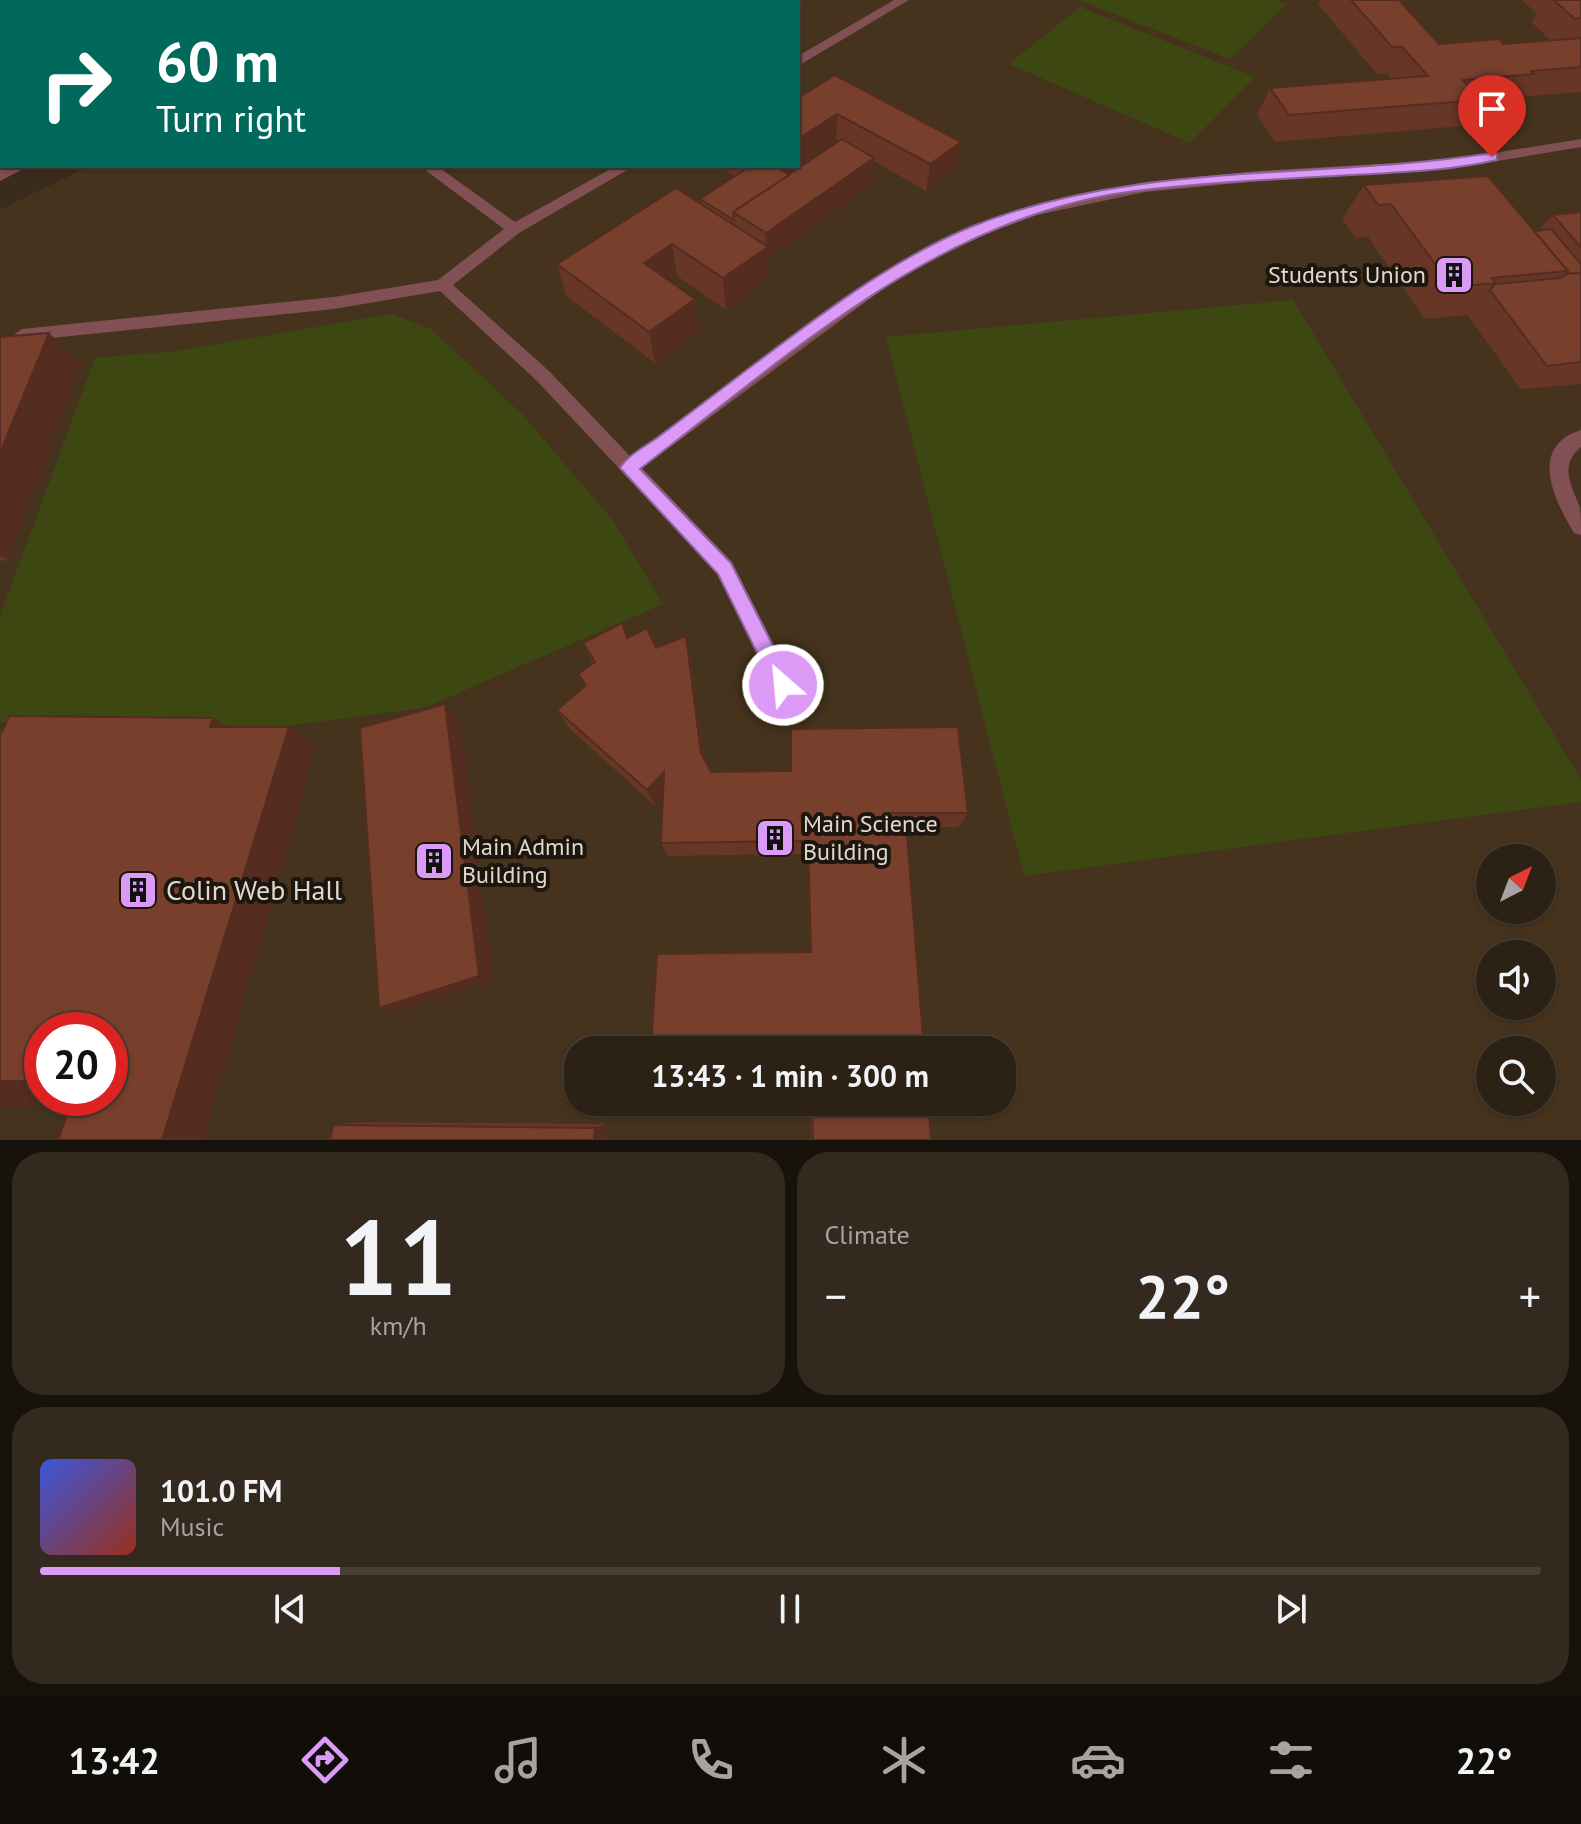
<!DOCTYPE html>
<html lang="en">
<head>
<meta charset="utf-8">
<style>
	body { margin:0; font-family:"PT Sans",sans-serif; background:#33291e; color:#f1f3f6; height:100vh; display:flex; flex-direction:column; font-size:30px; white-space:nowrap }
	* { box-sizing:border-box; margin:0 }
	p { font-size:26px; color:#a6a3a0 }
	.icon { flex:none; width:44px; height:44px; fill:none; stroke:currentColor; stroke-width:2; stroke-linecap:round; stroke-linejoin:round }
	.map { position:relative; height:1140px; overflow:hidden }
	.drawer { display:flex; flex-direction:column; gap:12px; padding:12px; background:#18120c; flex:1 }
	.drawer>* { flex:none }
	.hud { position:absolute; left:0px; top:0px; width:800px; height:168px; box-shadow:0 2px 6px #0004,0 0 0 2px #473e34; background:#00695c; color:#fff; overflow:hidden }
	.needle { width:52px; rotate:42deg }
	.tools { position:absolute; left:1476px; top:844px; display:grid; gap:16px }
	.tools a { display:grid; place-items:center; width:80px; height:80px; border-radius:50%; background:#2b2115; box-shadow:0 2px 6px #0004,0 0 0 2px #473e34; font-size:40px }
	.speed { position:absolute; left:24px; top:1012px; display:flex; gap:16px; font-size:40px; font-weight:700; text-align:center }
	.speed>* { display:grid; place-content:center; width:104px; height:104px; border-radius:50%; background:#2b2115; box-shadow:0 2px 6px #0004,0 0 0 2px #473e34; line-height:1 }
	.speed .limit { border:12px solid #d22; background:#fff; color:#111 }
	.pin { position:absolute; display:grid; place-items:center; width:68px; height:68px; color:#fff; margin:-82px -34px; border-radius:50% 50% 50% 0; rotate:-45deg; box-shadow:0 0 8px #0007 }
	.pin .icon { rotate:45deg }
	.me { position:absolute; width:88px; margin:-44px; rotate:333deg; stroke-linejoin:round; filter:drop-shadow(0 0 6px #0008) }
	.turn { display:flex; align-items:center; gap:28px; height:168px; padding:0 24px; font-size:36px }
	.turn .icon { width:104px; height:104px; stroke-width:2.5 }
	.turn b { display:block; font-size:56px; line-height:68px }
	.big { font-size:60px; font-weight:800; line-height:1.1 }
	.drawer .widget { flex:1; display:flex; flex-direction:column; justify-content:center; gap:12px; min-width:0; padding:0 28px; border-radius:32px; background:#33291e }
	.drawer .dial { align-items:center; gap:0 }
	.dial b { font-size:104px; line-height:1 }
	.song { display:flex; align-items:center; gap:24px }
	.cover { width:96px; height:96px; border-radius:12px; background:linear-gradient(135deg,hsl(230 70% 55%),hsl(10 70% 35%)) }
	.played { height:8px; border-radius:4px; background:linear-gradient(90deg,#db9af6 20%,#473e34 20%) }
	.keys { display:flex; justify-content:space-around; direction:ltr }
	.heat { display:flex; justify-content:space-between; align-items:center; font-size:44px; direction:ltr }
	.drawer .tiles { flex:1; display:grid; gap:12px; grid-template-columns:1fr 1fr }
	.widget:last-child { grid-column:span 2 }
	.trip { position:absolute; left:564px; top:1036px; width:452px; height:80px; border-radius:32px; background:#2b2115; box-shadow:0 2px 6px #0004,0 0 0 2px #473e34; font-weight:800; line-height:80px; text-align:center }
	.tabs { display:flex; height:128px; justify-content:space-around; align-items:center; background:#110d08; color:#a6a3a0 }
	.tabs .icon { width:56px; height:56px }
	.tabs .active { color:#db9af6 }
	.tabs b { font-size:36px; color:#f1f3f6 }
	.map>svg:first-child { display:block }
	.built { fill:#45331d; fill-rule:evenodd }
	.green { fill:#3d4712 }
	.lines { fill:none; stroke-linecap:round; stroke-linejoin:round }
	.minor { fill:#805054; fill-rule:evenodd }
	.wall { fill:#673627 }
	.shaded-wall { fill:#542c20 }
	.building { fill:#783f2d; stroke:#542c20; stroke-width:2 }
	.route { fill:#db9af6; stroke:#8e64a0; stroke-width:2 }
	.labels { text-anchor:middle; stroke-width:8; stroke-linejoin:round; paint-order:stroke }
	.poi-label { font-size:24px; fill:#e1d8ce; stroke:#1c160e; text-anchor:start }
	.near-poi-label { font-size:28px; fill:#e1d8ce; stroke:#1c160e; text-anchor:start }
</style>
</head>
<body>
<div class="map">
<svg width="1581" height="1140" viewBox="0 0 1581 1140">
	<rect width="100%" height="100%" fill="#392c1c"/>
	<path class="built" d="M 436,0 L 1581,0 L 1581,1140 L 0,1140 L 0,210 L 89,166 L 798,166 L 798,2 L 431,2 ZM 1490,858 L 1542,858 L 1542,910 L 1490,910 ZM 1490,954 L 1542,954 L 1542,1006 L 1490,1006 ZM 42,1030 L 110,1030 L 110,1098 L 42,1098 ZM 578,1050 L 1002,1050 L 1002,1102 L 578,1102 ZM 1490,1050 L 1542,1050 L 1542,1102 L 1490,1102 Z"/>
	<g class="green">
		<path d="M 1079,0 L 1275,0 L 1287,4 L 1230,59 Z"/>
		<path d="M 1080,7 L 1255,77 L 1190,143 L 1009,64 Z"/>
		<path d="M 1293,300 L 1581,780 L 1581,802 L 1024,876 L 886,337 Z"/>
		<path d="M 392,314 L 431,329 L 523,415 L 613,521 L 663,604 L 424,708 L 286,726 L 0,723 L 0,616 L 95,358 L 176,351 Z"/>
	</g>
	<g class="lines">
		<g class="minor">
			<path d="M 375,0 L 390,0 L 374,2 Z"/>
			<path d="M 894,0 L 909,0 L 798,66 L 798,56 Z"/>
			<path d="M 1581,139 L 1581,147 L 1450,169 L 1259,181 L 1145,192 L 1037,215 L 961,243 L 895,280 L 642,468 L 732,562 L 794,685 L 791,692 L 783,695 L 775,692 L 718,574 L 537,381 L 440,291 L 334,309 L 22,341 L 14,335 L 22,329 L 334,297 L 438,280 L 504,229 L 420,166 L 437,166 L 515,222 L 616,166 L 634,166 L 519,233 L 453,285 L 549,371 L 630,456 L 884,272 L 950,236 L 1027,207 L 1145,182 L 1259,171 L 1450,160 Z"/>
			<path d="M 10,166 L 29,166 L 0,181 L 0,170 Z"/>
			<path d="M 1581,430 L 1581,447 C 1558,466 1572,486 1580,508 C 1581,516 1581,527 1581,535 L 1574,533 C 1555,501 1527,447 1581,430 Z"/>
		</g>
	</g>
	<g class="wall">
		<path d="M 1320,0 L 1399,0 L 1439,44 L 1503,44 L 1550,40 L 1531,22 L 1537,14 L 1522,0 L 1581,0 L 1581,92 L 1517,97 L 1514,101 L 1478,104 L 1462,126 L 1275,142 L 1257,115 L 1270,88 L 1391,79 L 1387,73 L 1377,74 L 1318,4 Z"/>
		<path d="M 798,98 L 961,142 L 956,168 L 926,191 L 874,161 L 872,184 L 768,258 L 768,279 L 726,310 L 677,276 L 670,281 L 695,299 L 699,331 L 655,363 L 566,296 L 557,264 L 701,204 L 700,199 L 735,176 L 726,171 L 726,166 L 797,166 L 786,173 L 789,175 L 839,141 L 836,140 L 798,165 Z"/>
		<path d="M 1364,185 L 1534,231 L 1539,230 L 1553,215 L 1581,212 L 1581,384 L 1521,389 L 1467,315 L 1425,319 L 1368,237 L 1356,238 L 1342,219 Z"/>
		<path d="M 0,337 L 81,364 L 8,560 L 0,561 Z"/>
		<path d="M 628,637 L 656,648 L 691,658 L 705,760 L 711,772 L 968,813 L 958,827 L 887,827 L 924,1050 L 809,1050 L 809,1048 L 651,1048 L 810,952 L 807,854 L 668,856 L 661,843 L 663,798 L 655,806 L 570,729 L 557,710 L 585,686 L 578,674 L 593,664 L 583,643 Z"/>
		<path d="M 810,1102 L 928,1102 L 931,1140 L 811,1140 Z"/>
		<path d="M 358,1122 L 606,1124 L 604,1140 L 333,1125 Z"/>
	</g>
	<g class="shaded-wall">
		<path d="M 837,114 L 836,140 L 798,165 L 798,139 Z"/>
		<path d="M 961,142 L 956,168 L 926,191 L 930,164 Z"/>
		<path d="M 874,158 L 872,184 L 768,258 L 768,279 L 726,310 L 723,278 L 766,247 L 766,233 Z"/>
		<path d="M 772,166 L 797,166 L 772,183 Z"/>
		<path d="M 672,244 L 677,276 L 650,295 L 644,263 Z"/>
		<path d="M 695,299 L 699,331 L 655,363 L 649,332 Z"/>
		<path d="M 49,333 L 81,364 L 8,560 L 0,555 L 0,453 Z"/>
		<path d="M 686,636 L 691,658 L 706,771 L 701,753 Z"/>
		<path d="M 445,704 L 460,720 L 494,980 L 400,1011 L 379,1008 Z"/>
		<path d="M 213,718 L 245,737 L 210,727 Z"/>
		<path d="M 289,727 L 317,746 L 204,1140 L 162,1140 Z"/>
		<path d="M 664,772 L 672,789 L 655,806 L 647,790 Z"/>
		<path d="M 0,1080 L 42,1081 L 32,1107 L 0,1109 Z"/>
		<path d="M 606,1124 L 604,1140 L 594,1140 L 595,1128 Z"/>
	</g>
	<g class="building">
		<path d="M 1351,0 L 1399,0 L 1439,44 L 1499,39 L 1503,44 L 1581,38 L 1581,67 L 1531,71 L 1534,74 L 1463,80 L 1480,100 L 1289,115 L 1270,88 L 1428,76 L 1402,47 L 1392,47 Z"/>
		<path d="M 1554,0 L 1581,0 L 1581,18 L 1575,19 Z"/>
		<path d="M 835,75 L 961,142 L 930,164 L 837,114 L 798,139 L 798,98 Z"/>
		<path d="M 842,139 L 874,158 L 766,233 L 733,212 Z"/>
		<path d="M 747,166 L 774,166 L 789,175 L 733,212 L 734,220 L 700,199 L 749,167 Z"/>
		<path d="M 1488,176 L 1568,271 L 1492,278 L 1496,283 L 1452,287 L 1391,204 L 1378,205 L 1364,185 Z"/>
		<path d="M 676,188 L 768,247 L 723,278 L 672,244 L 644,263 L 695,299 L 649,332 L 557,264 Z"/>
		<path d="M 1581,212 L 1581,247 L 1553,215 Z"/>
		<path d="M 1551,229 L 1581,264 L 1581,273 L 1566,274 L 1568,271 L 1534,231 Z"/>
		<path d="M 1581,273 L 1581,362 L 1547,366 L 1490,290 L 1495,284 L 1561,278 L 1566,274 Z"/>
		<path d="M 49,333 L 0,453 L 0,337 Z"/>
		<path d="M 622,623 L 627,638 L 647,628 L 656,648 L 686,636 L 701,753 L 711,772 L 791,771 L 791,729 L 958,727 L 968,813 L 887,813 L 888,835 L 907,835 L 924,1050 L 810,1050 L 810,1047 L 651,1048 L 657,954 L 811,952 L 808,841 L 661,843 L 664,772 L 647,790 L 557,710 L 586,685 L 578,674 L 595,662 L 583,643 Z"/>
		<path d="M 445,704 L 479,976 L 379,1008 L 360,728 Z"/>
		<path d="M 9,716 L 213,718 L 210,727 L 289,727 L 162,1140 L 58,1140 L 73,1098 L 110,1098 L 110,1030 L 42,1030 L 42,1081 L 0,1081 L 0,732 L 2,732 Z"/>
		<path d="M 812,1102 L 928,1102 L 931,1140 L 813,1140 Z"/>
		<path d="M 333,1125 L 595,1128 L 594,1140 L 330,1140 Z"/>
	</g>
	<path class="route" d="M 1492,153 L 1497,154 L 1497,160 C 1449,171 1401,172 1352,175 C 1280,179 1207,182 1135,191 C 941,215 789,355 640,469 L 731,563 L 793,685 L 790,691 L 783,694 L 776,691 L 718,574 L 620,468 C 627,456 645,446 657,438 C 686,416 715,394 744,372 C 813,320 893,258 973,226 C 1139,160 1319,180 1492,153 Z"/>
	<defs>
		<symbol id="building-square" viewBox="-11 -11 22 22"><rect x="-9" y="-9" width="18" height="18" rx="4" fill="#db9af6" stroke="#1c160e"/><path d="M-4-6H4V6H1V3H-1V6H-4ZM-2.5-4.3h1.7v1.8h-1.7ZM.8-4.3h1.7v1.8H.8ZM-2.5-1h1.7V.8h-1.7ZM.8-1h1.7V.8H.8Z" fill="#111"/></symbol>
	</defs>
	<g fill-rule="evenodd">
		<use href="#building-square" x="1432" y="253" width="44" height="44"/>
		<use href="#building-square" x="753" y="816" width="44" height="44"/>
		<use href="#building-square" x="412" y="839" width="44" height="44"/>
		<use href="#building-square" x="116" y="868" width="44" height="44"/>
	</g>
	<g class="labels">
		<g class="poi-label">
			<text x="1426" y="283" text-anchor="end">Students Union</text>
			<text x="803" y="832">Main Science<tspan x="803" dy="28">Building</tspan></text>
			<text x="462" y="855">Main Admin<tspan x="462" dy="28">Building</tspan></text>
		</g>
		<g class="near-poi-label">
			<text x="166" y="900">Colin Web Hall</text>
		</g>
	</g>
</svg>
<div class="tools">
<a><svg class="needle" viewBox="-14 -14 28 28"><path d="M0-13l5 13h-10z" fill="#e53935"/><path d="M0 13l5-13h-10z" fill="#a6a3a0"/></svg></a>
<a><svg class="icon" aria-label="sound" viewBox="0 0 24 24"><path d="M4 9h4l5-4v14l-5-4H4zM17 9q2 3 0 6"/></svg></a>
<a><svg class="icon" aria-label="search" viewBox="0 0 24 24"><circle cx="10" cy="10" r="6"/><path d="M15 15l6 6"/></svg></a>
</div>
<div class="speed"><div class="limit">20</div></div>
<div class="pin" style="left:1492px;top:157px;background:#d93025"><svg class="icon" aria-label="arrive" viewBox="0 0 24 24"><path d="M6 21V4h12l-3 4 3 4H6"/></svg></div>
<svg class="me" style="left:783px;top:685px" viewBox="-20 -20 40 40"><circle r="17" fill="#db9af6" stroke="#fff" stroke-width="3"/><path d="M0-11L8 9 0 5-8 9z" fill="#fff"/></svg>
<div class="trip">13:43 · 1 min · 300 m</div>
<div class="hud">
<div class="turn"><svg class="icon" aria-label="right" viewBox="0 0 24 24"><path d="M7 20v-9h11M14 6l5 5-5 5"/></svg><div><b>60 m</b>Turn right</div></div>
</div>
</div>
<section class="drawer">
<div class="tiles">
<div class="widget dial"><b>11</b><p>km/h</p></div>
<div class="widget"><p>Climate</p>
<div class="heat"><a>−</a><b class="big">22°</b><a>+</a></div>
</div>
<div class="widget">
<div class="song"><i class="cover"></i><div><b>101.0 FM</b><p>Music</p></div></div>
<div class="played"></div>
<div class="keys"><svg class="icon" aria-label="previous" viewBox="0 0 24 24"><path d="M18 5L8 12l10 7zM5 5v14"/></svg><svg class="icon" aria-label="pause" viewBox="0 0 24 24"><path d="M8 5v14M16 5v14"/></svg><svg class="icon" aria-label="next" viewBox="0 0 24 24"><path d="M6 5l10 7-10 7zM19 5v14"/></svg></div>
</div>
</div>
</section>
<nav class="tabs">
<b>13:42</b>
<svg class="icon active" aria-label="directions" viewBox="0 0 24 24"><path d="M12 3l9 9-9 9-9-9zM9 14v-3h6M13 9l2 2-2 2"/></svg>
<svg class="icon" aria-label="music" viewBox="0 0 24 24"><path d="M9 18V5l10-2v13"/><circle cx="6" cy="18" r="3"/><circle cx="16" cy="16" r="3"/></svg>
<svg class="icon" aria-label="phone" viewBox="0 0 24 24"><path d="M5 4h4l2 5-3 2q2 4 5 5l2-3 5 2v4C11 20 4 13 5 4z"/></svg>
<svg class="icon" aria-label="climate" viewBox="0 0 24 24"><path d="M12 3v18M4 7l16 10M4 17L20 7"/></svg>
<svg class="icon" aria-label="car" viewBox="0 0 24 24"><path d="M5 17H2v-5l4-1 3-4h7l3 4 3 1v5h-3M9 17h6M6 11h13"/><circle cx="7" cy="17" r="2"/><circle cx="17" cy="17" r="2"/></svg>
<svg class="icon" aria-label="filters" viewBox="0 0 24 24"><path d="M4 7h16M4 17h16"/><circle cx="9" cy="7" r="2"/><circle cx="15" cy="17" r="2"/></svg>
<b>22°</b>
</nav>
</body>
</html>
